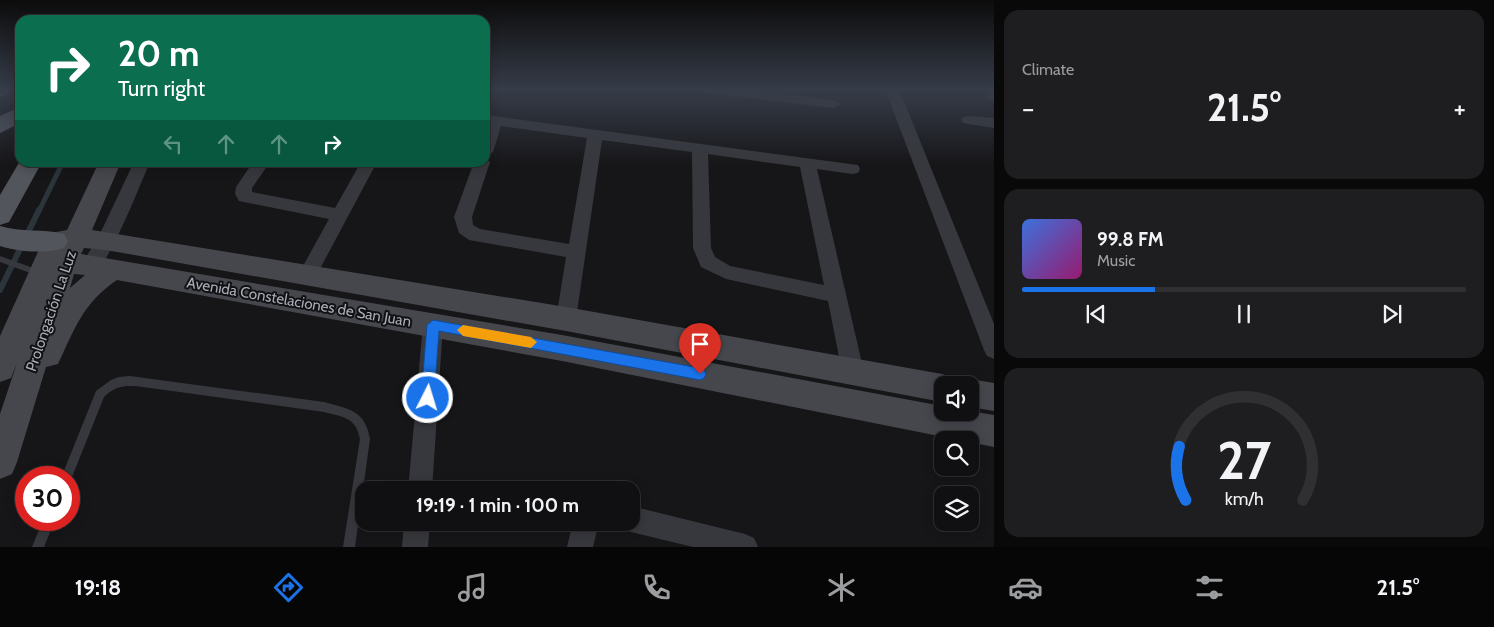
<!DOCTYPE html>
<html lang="en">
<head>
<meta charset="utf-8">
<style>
	body { margin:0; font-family:Cabin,sans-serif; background:#1e1e20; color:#f1f3f6; height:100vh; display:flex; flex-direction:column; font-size:19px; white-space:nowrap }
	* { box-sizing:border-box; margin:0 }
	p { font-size:16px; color:#9c9d9f }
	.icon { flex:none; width:28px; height:28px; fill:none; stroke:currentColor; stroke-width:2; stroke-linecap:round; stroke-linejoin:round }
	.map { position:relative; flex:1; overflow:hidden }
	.panel { display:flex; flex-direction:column; gap:10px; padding:10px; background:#09090a; width:500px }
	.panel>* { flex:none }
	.top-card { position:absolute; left:15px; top:15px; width:475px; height:152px; border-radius:15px; box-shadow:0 2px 12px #0003,0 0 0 1px #303032; background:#0b6e4f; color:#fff; overflow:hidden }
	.controls { position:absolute; left:934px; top:376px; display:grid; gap:10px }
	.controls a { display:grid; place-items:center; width:45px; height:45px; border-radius:10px; background:#101012; box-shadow:0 2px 12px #0003,0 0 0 1px #303032; font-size:25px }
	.speed { position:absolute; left:15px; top:466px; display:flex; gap:10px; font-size:25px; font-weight:700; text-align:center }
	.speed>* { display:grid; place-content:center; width:65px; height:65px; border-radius:50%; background:#101012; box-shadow:0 2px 12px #0003,0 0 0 1px #303032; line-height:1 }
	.speed .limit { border:8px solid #d22; background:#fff; color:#111 }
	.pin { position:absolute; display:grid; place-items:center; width:42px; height:42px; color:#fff; margin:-51px -21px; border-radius:50% 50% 50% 0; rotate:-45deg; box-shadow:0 0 5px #0007 }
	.pin .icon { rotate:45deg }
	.me { position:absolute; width:55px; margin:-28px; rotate:5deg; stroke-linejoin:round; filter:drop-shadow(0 0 4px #0008) }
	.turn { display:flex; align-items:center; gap:18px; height:105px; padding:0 20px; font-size:22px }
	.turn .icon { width:65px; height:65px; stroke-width:2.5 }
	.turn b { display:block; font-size:35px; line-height:42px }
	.lanes { display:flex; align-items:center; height:48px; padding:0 20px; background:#0003; justify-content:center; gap:25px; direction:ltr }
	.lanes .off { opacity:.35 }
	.big { font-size:38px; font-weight:700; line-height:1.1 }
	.panel .widget { flex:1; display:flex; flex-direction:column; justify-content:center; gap:8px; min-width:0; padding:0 18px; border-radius:15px; background:#1e1e20 }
	.panel .dial { align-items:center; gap:0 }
	.dial svg { height:130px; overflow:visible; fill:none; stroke:#303032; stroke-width:7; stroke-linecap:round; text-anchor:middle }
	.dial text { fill:#f1f3f6; stroke:none }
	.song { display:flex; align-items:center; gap:15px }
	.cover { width:60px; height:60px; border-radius:8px; background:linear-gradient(135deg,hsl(220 70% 55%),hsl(320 70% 35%)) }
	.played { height:5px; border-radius:2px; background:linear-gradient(90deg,#1a73e8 30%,#303032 30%) }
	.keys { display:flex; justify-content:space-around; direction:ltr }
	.heat { display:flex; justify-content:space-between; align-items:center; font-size:28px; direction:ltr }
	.trip { position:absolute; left:355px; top:481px; width:285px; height:50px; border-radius:15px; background:#101012; box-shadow:0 2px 12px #0003,0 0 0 1px #303032; font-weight:700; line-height:50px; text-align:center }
	.tabs { display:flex; height:80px; justify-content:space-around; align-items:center; background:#060607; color:#9c9d9f }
	.tabs .icon { width:35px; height:35px }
	.tabs .active { color:#1a73e8 }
	.tabs b { font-size:22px; color:#f1f3f6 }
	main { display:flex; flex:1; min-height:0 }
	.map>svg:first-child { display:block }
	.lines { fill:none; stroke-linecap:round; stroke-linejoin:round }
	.stream-far1 { stroke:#2c353c; stroke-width:5 }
	.stream { stroke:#2c353c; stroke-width:6 }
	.lane { fill:#37383d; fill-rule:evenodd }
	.street { fill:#37383d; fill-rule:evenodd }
	.secondary { fill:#45474d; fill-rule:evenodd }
	.primary { fill:#53555c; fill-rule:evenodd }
	.route { fill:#1a73e8; stroke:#114b97 }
	.slow { fill:#f59e0b }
	.labels { text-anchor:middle; stroke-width:4; stroke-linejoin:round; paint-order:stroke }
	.street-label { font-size:15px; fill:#a8adb8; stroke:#111113 }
</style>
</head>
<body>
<main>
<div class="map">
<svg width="994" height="547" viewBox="0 0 994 547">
	<rect width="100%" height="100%" fill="#161618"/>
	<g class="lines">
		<path class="stream-far1" d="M 39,211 L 63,162"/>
		<path class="stream" d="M 0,290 L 39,210"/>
		<g class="lane">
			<path d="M 0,256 L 44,272 L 45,274 L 44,276 L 41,277 L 0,262 Z"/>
			<path d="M 130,376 L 324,402 C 349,409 365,410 370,439 L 355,547 L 343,547 L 360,439 C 356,417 343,417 324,412 L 143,387 C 127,385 116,385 104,397 L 70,482 L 69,483 L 69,478 L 61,478 L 96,391 L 111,380 L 119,377 Z"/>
			<path d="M 43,520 L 55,520 L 44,547 L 32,547 Z"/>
		</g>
		<g class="street">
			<path d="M 699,89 L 743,89 L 834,100 L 841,104 L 834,108 L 706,93 Z"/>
			<path d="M 885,89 L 899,89 L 994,324 L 994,359 L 987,356 L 984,350 Z"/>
			<path d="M 983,89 L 994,89 L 994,101 L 989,100 Z"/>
			<path d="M 485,115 L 858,165 L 860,169 L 858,173 L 852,174 L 817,169 L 864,372 L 861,379 L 853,382 L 845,379 L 842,372 L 828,301 L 726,279 L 701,267 L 693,248 L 692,152 L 602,140 L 576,319 L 573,325 L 566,327 L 559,325 L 556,319 L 566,257 L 469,240 L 459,233 L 454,217 L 474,162 L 485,162 L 485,158 L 490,162 L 472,217 L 473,225 L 480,229 L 569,244 L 587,138 L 501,126 L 493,152 L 485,157 L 485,130 L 487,124 L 485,123 ZM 708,154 L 800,167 L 824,285 L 730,266 L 715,257 L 711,248 Z"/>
			<path d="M 968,116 L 994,118 L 994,128 L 963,123 L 961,120 L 963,117 Z"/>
			<path d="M 134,162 L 150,162 C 141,182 110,263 95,271 C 91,273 88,271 83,270 L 81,265 L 98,238 Z"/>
			<path d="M 253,162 L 270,162 L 252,188 L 252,192 L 335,208 L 361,162 L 377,162 L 314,280 L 307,282 L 300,280 L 298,275 L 329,219 L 239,201 L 235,194 L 236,187 Z"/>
			<path d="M 433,316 L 440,319 L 443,325 L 432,490 L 408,490 L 423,325 L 426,319 Z"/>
			<path d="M 631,506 L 745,534 L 754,538 L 758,547 L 693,547 L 631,532 L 622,528 L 620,522 L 631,522 Z"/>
			<path d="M 404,522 L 430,522 L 428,547 L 402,547 Z"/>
			<path d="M 573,522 L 599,522 L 593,547 L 567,547 Z"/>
		</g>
		<g class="secondary">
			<path d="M 99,162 L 121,162 L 92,230 L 566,307 L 942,374 L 953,378 L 956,385 L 942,385 L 942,402 L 566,331 L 106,250 L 84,248 L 81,254 L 562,335 L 942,406 L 942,412 L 970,411 L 994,415 L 994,447 L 562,361 L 117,280 C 83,303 75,328 58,364 L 46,367 L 17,462 L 12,474 L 0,479 L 0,414 L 17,363 L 11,378 L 0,382 L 0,336 L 46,234 L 67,230 ZM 74,274 L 85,275 L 70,288 Z"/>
			<path d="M 970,379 L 994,383 L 994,411 L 970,407 L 970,385 L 958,385 Z"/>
		</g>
		<g class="primary">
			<path d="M 0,89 L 13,89 L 7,95 L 0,97 Z"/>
			<path d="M 20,107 L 20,123 L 0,133 L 0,116 Z"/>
			<path d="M 20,161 L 42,162 L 9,222 L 0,225 L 0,195 Z"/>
			<path d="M 0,226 C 21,233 43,228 64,234 L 68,241 L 64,248 C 46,254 18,252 0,246 Z"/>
		</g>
	</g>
	<linearGradient id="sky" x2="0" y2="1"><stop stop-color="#0c0c0d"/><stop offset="0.54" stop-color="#363c48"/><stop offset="1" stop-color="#363c48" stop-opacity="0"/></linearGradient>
	<rect width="994" height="166" fill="url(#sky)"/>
	<path class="route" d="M 433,320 L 700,368 L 704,370 L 706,374 L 704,378 L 700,380 L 439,331 L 434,398 L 432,403 L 428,405 L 423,403 L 421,398 L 427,325 Z"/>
	<path class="slow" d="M 463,325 L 531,337 L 537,342 L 531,348 L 463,336 L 457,330 Z"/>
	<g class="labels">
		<g class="street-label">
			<text transform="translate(299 302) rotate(10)" y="5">Avenida Constelaciones de San Juan</text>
			<text transform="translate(51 311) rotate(-71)" y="5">Prolongación La Luz</text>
		</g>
	</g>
</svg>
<div class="controls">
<a><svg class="icon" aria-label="sound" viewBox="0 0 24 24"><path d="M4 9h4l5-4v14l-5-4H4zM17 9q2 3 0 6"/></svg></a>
<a><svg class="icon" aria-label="search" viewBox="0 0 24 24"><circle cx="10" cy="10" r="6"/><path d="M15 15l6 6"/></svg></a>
<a><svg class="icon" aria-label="layers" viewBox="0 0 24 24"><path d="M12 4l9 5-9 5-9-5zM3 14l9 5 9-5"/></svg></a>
</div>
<div class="speed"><div class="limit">30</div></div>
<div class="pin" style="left:700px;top:374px;background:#d93025"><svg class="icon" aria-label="arrive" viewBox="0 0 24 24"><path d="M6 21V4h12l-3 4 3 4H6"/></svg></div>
<svg class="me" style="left:428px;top:398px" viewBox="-20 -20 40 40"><circle r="17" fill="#1a73e8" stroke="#fff" stroke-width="3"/><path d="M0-11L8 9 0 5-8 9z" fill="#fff"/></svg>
<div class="trip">19:19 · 1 min · 100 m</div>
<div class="top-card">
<div class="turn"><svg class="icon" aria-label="right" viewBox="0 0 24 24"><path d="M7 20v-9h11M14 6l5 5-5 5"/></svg><div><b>20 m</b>Turn right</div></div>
<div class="lanes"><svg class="icon off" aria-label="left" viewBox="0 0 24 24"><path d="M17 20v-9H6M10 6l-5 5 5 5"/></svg><svg class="icon off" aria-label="ahead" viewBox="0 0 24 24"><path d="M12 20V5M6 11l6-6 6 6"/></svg><svg class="icon off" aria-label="ahead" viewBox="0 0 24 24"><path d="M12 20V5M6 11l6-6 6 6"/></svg><svg class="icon" aria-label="right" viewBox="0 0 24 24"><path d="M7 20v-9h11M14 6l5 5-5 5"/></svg></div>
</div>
</div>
<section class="panel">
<div class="widget"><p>Climate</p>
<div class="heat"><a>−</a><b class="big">21.5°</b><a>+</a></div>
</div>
<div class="widget">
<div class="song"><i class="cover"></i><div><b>99.8 FM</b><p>Music</p></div></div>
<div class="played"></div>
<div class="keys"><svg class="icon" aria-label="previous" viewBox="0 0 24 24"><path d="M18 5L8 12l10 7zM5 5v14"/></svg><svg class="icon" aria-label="pause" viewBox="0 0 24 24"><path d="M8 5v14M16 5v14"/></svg><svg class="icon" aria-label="next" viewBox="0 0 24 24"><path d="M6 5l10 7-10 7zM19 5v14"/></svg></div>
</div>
<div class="widget dial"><svg viewBox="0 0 100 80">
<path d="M14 69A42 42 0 1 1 86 69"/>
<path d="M14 69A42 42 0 0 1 10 36" stroke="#1a73e8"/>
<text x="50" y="56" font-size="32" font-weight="700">27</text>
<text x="50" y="72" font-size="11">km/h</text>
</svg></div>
</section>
</main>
<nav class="tabs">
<b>19:18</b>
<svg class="icon active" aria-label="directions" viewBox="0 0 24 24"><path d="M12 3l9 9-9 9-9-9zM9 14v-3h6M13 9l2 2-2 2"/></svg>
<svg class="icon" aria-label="music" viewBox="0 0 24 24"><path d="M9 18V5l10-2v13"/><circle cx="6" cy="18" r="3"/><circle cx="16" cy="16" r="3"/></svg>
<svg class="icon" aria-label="phone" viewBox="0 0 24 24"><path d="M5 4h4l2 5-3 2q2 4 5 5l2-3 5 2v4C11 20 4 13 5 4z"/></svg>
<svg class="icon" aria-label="climate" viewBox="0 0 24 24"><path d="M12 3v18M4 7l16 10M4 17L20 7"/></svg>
<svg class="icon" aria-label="car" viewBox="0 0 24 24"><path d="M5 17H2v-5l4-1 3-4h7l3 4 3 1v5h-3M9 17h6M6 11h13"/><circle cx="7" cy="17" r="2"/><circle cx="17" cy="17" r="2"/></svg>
<svg class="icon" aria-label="filters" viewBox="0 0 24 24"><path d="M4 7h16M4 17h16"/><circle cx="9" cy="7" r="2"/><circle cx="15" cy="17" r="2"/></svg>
<b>21.5°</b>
</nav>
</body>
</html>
